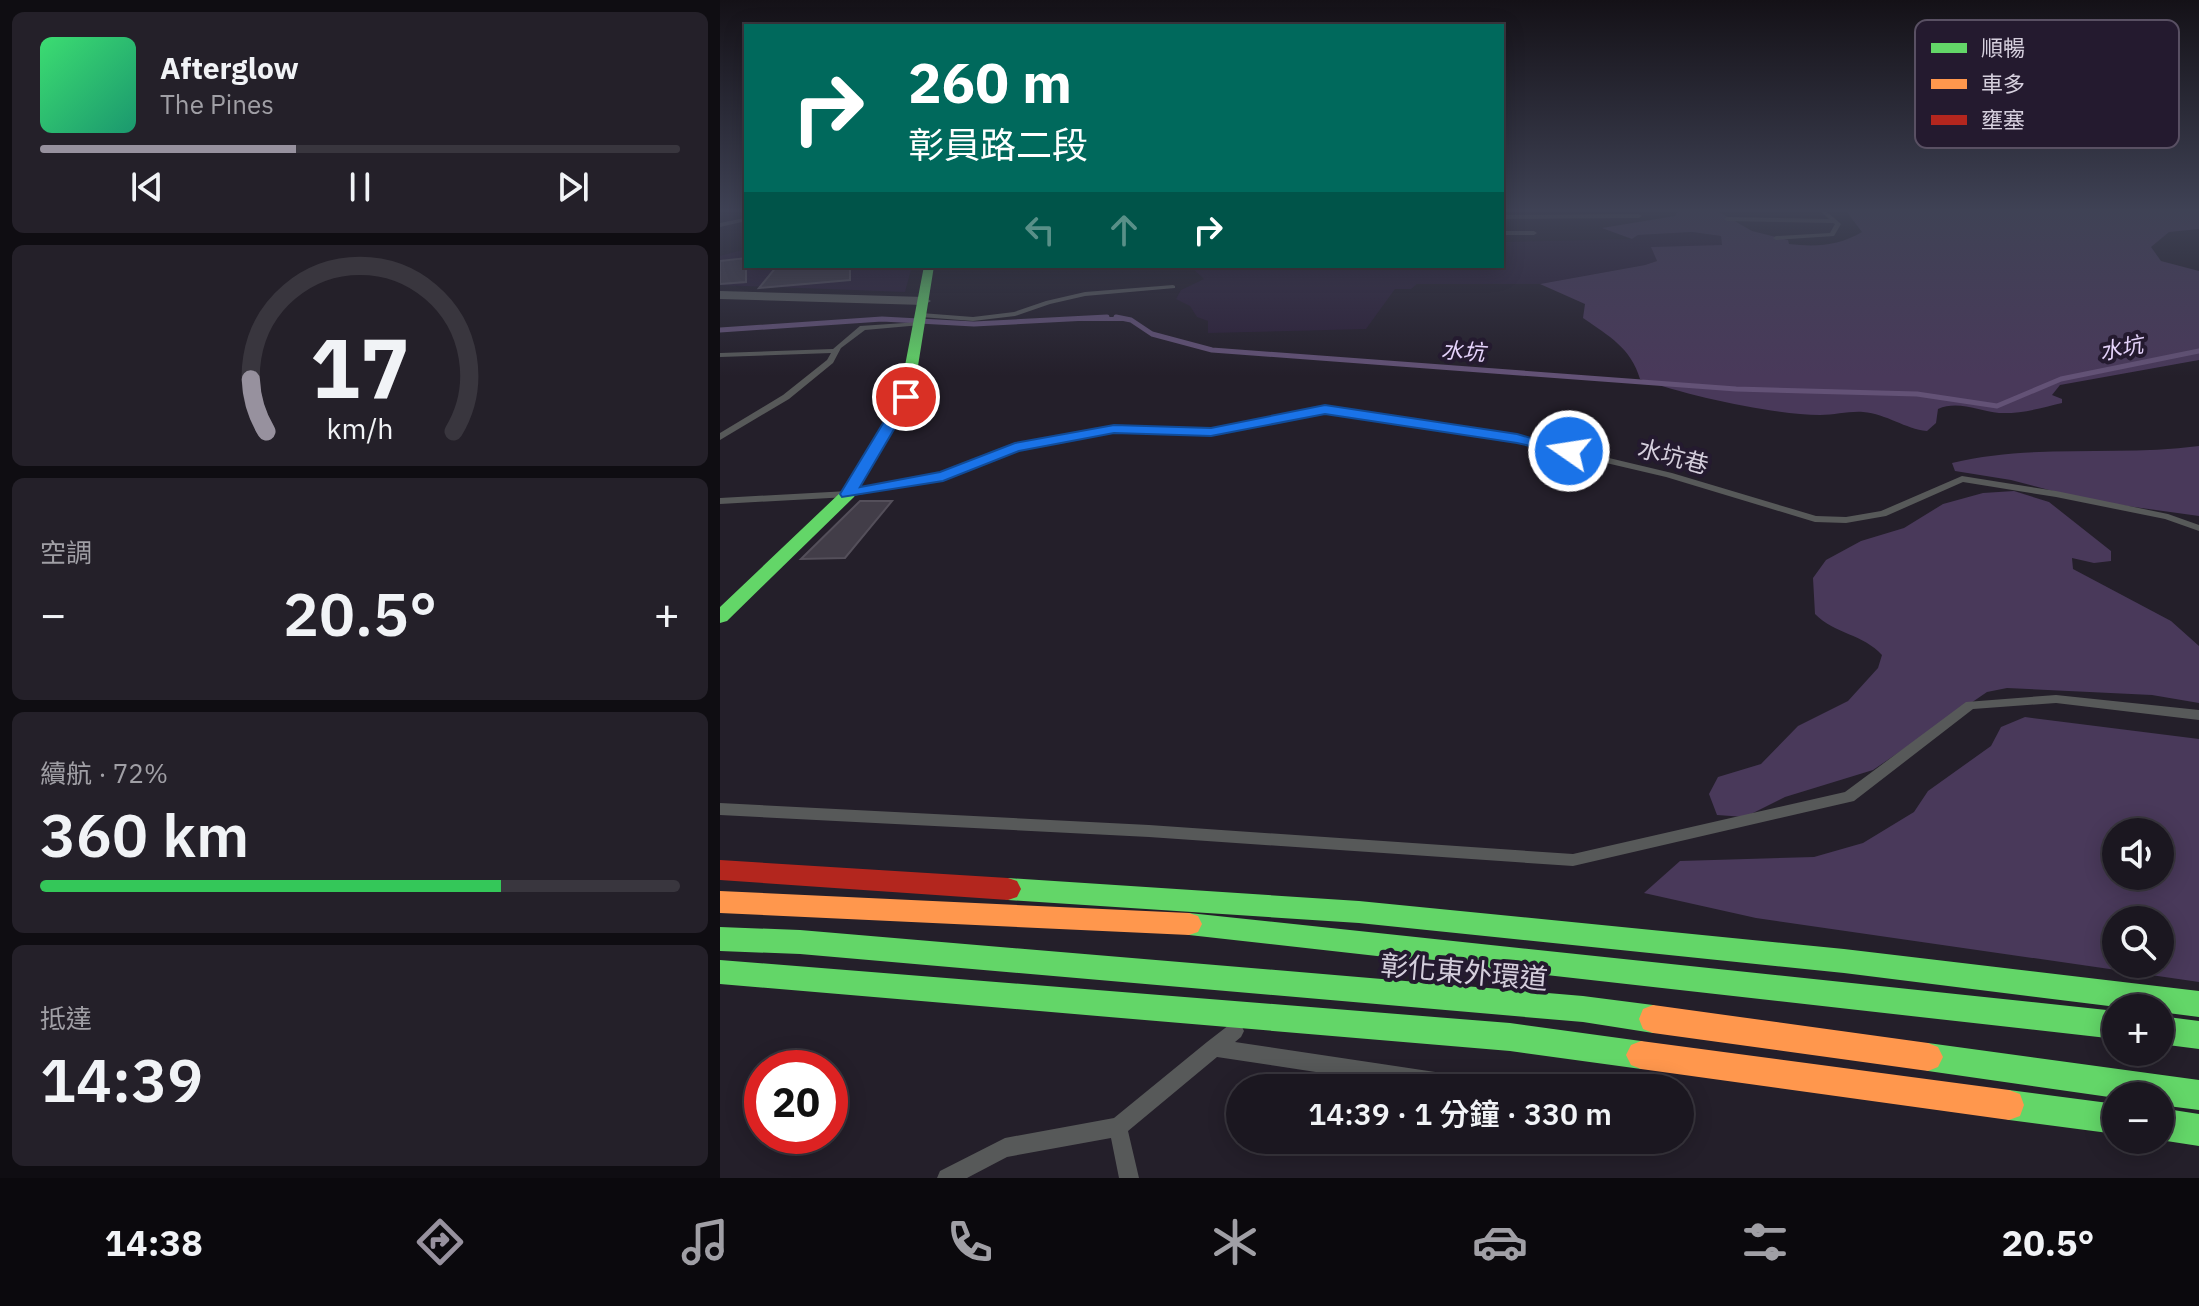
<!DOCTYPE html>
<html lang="zh-TW">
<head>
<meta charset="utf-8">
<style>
	body { margin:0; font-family:"IBM Plex Sans","Noto Sans TC",sans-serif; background:#242029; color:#f1f3f6; height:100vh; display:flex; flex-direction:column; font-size:30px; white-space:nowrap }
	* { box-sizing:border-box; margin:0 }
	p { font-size:26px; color:#a09fa5 }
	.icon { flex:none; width:44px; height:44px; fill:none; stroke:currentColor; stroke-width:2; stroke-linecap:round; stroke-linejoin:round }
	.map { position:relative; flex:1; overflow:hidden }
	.details { display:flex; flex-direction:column; gap:12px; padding:12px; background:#0f0d12; width:720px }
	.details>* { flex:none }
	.guide { position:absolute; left:24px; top:24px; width:760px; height:244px; border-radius:0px; box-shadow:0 4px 20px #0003,0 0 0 2px #39363e; background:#00695c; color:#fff; overflow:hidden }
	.fabs { position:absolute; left:1382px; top:818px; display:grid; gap:16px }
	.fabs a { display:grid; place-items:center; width:72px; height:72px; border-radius:50%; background:#1b1720; box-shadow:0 4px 20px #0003,0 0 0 2px #39363e; font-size:40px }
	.speed { position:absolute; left:24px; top:1050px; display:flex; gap:16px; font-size:40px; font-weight:700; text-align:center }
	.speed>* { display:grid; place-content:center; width:104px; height:104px; border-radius:50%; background:#1b1720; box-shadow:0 4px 20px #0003,0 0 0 2px #39363e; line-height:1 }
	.speed .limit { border:12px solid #d22; background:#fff; color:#111 }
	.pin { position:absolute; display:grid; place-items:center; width:68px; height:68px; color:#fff; margin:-34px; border:4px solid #fff; border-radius:50%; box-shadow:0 2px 8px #0007 }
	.me { position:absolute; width:88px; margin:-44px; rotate:283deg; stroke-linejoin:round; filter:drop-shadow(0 0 6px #0008) }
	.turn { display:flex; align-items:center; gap:28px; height:168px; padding:0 32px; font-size:36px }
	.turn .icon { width:104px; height:104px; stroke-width:2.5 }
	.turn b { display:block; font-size:56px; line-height:68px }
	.lanes { display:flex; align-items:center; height:76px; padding:0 32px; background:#0003; justify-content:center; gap:40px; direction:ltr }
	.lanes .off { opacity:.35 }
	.big { font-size:60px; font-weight:600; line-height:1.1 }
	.details .widget { flex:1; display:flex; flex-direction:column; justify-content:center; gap:12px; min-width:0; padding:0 28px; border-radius:12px; background:#242029 }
	.details .dial { align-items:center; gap:0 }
	.dial svg { height:208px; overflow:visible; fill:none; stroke:#39363e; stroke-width:7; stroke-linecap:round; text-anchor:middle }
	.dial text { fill:#f1f3f6; stroke:none }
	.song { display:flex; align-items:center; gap:24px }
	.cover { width:96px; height:96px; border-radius:12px; background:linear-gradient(135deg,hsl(140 70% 55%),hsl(160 70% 35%)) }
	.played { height:8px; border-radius:4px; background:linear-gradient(90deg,#97919e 40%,#39363e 40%) }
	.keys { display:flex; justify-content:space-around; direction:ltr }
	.heat { display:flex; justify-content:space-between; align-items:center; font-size:44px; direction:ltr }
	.charge { height:12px; border-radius:6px; background:linear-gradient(90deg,#34c759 72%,#39363e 0) }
	.trip { position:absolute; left:506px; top:1074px; width:468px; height:80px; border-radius:40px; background:#1b1720; box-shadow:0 4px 20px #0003,0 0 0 2px #39363e; font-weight:600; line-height:80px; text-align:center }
	.tabs { display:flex; height:128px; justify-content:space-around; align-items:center; background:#0b090d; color:#a09fa5 }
	.tabs .icon { width:56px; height:56px }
	.tabs .current { color:#97919e }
	.tabs b { font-size:36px; color:#f1f3f6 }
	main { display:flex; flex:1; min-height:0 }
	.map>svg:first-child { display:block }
	.built { fill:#2c2038 }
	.forest { fill:#49395a; fill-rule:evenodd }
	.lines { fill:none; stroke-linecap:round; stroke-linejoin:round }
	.stream-far1 { stroke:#635276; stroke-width:4 }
	.stream { stroke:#635276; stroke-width:5 }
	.building { fill:#423d48; stroke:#544f5a; stroke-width:2 }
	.lane { fill:#575959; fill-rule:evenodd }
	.street { fill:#575959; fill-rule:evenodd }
	.fast { fill:#63d668; fill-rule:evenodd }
	.slow { fill:#ff974d; fill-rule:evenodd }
	.jam { fill:#b3261e; fill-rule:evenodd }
	.route { fill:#1a73e8; stroke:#114b97; stroke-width:2 }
	.labels { text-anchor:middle; stroke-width:8; stroke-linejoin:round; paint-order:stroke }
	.far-water-label { font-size:22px; font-style:italic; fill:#e5d3fb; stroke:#241a2f }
	.street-label { font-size:24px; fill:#d5cfdd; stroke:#241a2f }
	.near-street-label { font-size:28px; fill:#d5cfdd; stroke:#241a2f }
	.key { fill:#241a2f; stroke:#595063; stroke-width:2 }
	.key-label { font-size:22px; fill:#d5cfdd }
</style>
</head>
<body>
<main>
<section class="details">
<div class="widget">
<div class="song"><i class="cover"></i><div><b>Afterglow</b><p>The Pines</p></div></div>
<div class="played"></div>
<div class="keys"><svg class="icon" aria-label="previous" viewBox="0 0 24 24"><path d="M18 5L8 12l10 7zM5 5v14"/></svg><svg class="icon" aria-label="pause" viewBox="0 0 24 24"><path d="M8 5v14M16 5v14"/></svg><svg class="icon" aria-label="next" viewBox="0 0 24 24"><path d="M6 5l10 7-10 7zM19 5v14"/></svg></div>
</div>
<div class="widget dial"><svg viewBox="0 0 100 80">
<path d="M14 69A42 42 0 1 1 86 69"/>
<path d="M14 69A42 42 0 0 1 8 49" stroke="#97919e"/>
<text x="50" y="56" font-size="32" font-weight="700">17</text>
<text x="50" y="72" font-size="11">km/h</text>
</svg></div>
<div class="widget"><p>空調</p>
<div class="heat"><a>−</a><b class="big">20.5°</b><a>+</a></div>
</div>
<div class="widget"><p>續航 · 72%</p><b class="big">360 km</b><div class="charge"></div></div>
<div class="widget"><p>抵達</p><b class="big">14:39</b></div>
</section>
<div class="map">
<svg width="1479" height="1178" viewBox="0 0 1479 1178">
	<rect width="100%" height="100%" fill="#241f2a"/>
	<g class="built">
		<path d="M 972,232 L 1001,236 L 1002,246 L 932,247 L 937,261 L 925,265 L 820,284 L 697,284 L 691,289 L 675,289 L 646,329 L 488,333 L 488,321 L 477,317 L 470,306 L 456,299 L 461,290 L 484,279 L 470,266 L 782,266 L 782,242 L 912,239 L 918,235 Z"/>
		<path d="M 26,249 L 26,266 L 192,266 L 185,292 L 0,285 L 0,256 Z"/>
	</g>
	<g class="forest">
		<path d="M 958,211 L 999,212 L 1032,231 L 1068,240 L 1069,244 C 1096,247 1118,246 1142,232 L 1126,211 L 1479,211 L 1479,229 L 1449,232 L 1431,247 L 1441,261 L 1479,271 L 1479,360 L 1340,385 L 1332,395 L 1342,399 L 1342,403 C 1321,408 1301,414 1279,413 C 1259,411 1238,400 1218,409 L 1216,423 L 1207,431 C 1185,429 1167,414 1143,412 C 1129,411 1115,415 1100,415 C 1049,414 969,396 920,379 C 911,348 889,336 863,318 L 865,304 L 820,284 L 925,265 L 937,261 L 931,247 L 1002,245 L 1001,236 L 972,232 L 918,235 L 912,239 L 882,228 L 955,216 Z"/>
		<path d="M 1479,446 L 1479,516 L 1371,501 L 1291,480 L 1235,471 L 1232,463 C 1313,443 1397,457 1479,446 Z"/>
		<path d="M 1294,491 L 1329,502 L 1391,551 L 1391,561 L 1374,563 L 1352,558 L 1353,569 L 1451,621 L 1479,646 L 1479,703 L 1432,695 L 1287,688 L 1267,692 L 1153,770 L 1065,797 L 1025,817 L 997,815 L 989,794 L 998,777 L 1041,764 L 1078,726 L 1128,701 L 1158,668 L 1162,655 C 1143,634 1115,634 1095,614 L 1093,578 L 1106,560 L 1141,541 L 1184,528 L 1223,504 L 1263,493 Z"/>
		<path d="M 1305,717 L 1479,739 L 1479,982 L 1036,918 L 924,893 L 960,861 L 1094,857 L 1143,843 L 1194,812 L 1208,791 L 1271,746 L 1281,727 ZM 1396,832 L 1440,832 L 1440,876 L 1396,876 ZM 1396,920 L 1440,920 L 1440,964 L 1396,964 Z"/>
	</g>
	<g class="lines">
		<g class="stream-far1">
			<path d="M 157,319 L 169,319"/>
			<path d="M 347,319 L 407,319"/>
		</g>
		<g class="stream">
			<path d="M 396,317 L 411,320 L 432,334 L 492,350 L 1016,389 L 1197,394 L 1277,406 L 1341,379 L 1479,351"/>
			<path d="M 0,330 L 162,319 L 254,324 L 387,317"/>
		</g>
	</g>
	<g class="building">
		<path d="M 26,258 L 26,282 L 0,284 L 0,261 Z"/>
		<path d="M 57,266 L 130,266 L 130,280 L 39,288 Z"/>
		<path d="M 140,501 L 172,501 L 125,558 L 81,559 Z"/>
	</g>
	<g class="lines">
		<g class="lane">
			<path d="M 1100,211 L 1106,211 L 1121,224 L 1114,236 L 1056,240 L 1053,238 L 1056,236 L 1110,233 L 1115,224 L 1113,223 L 1007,221 L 1004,219 L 1007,217 L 1109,219 Z"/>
			<path d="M 782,215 L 919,214 L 922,216 L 919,218 L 782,219 Z"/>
			<path d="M 25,218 L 26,221 L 0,227 L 0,223 Z"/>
			<path d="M 782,231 L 814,231 L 817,233 L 814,235 L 782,235 Z"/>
			<path d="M 453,285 L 455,286 L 455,288 L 365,296 L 330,304 L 295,316 L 253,321 L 201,317 L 198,315 L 201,313 L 253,317 L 294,312 L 326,301 L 365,292 Z"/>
			<path d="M 199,322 L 203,324 L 201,325 L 145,330 L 121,348 L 113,363 L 69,399 L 0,440 L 0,433 L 63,395 L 107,360 L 111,353 L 0,357 L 0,353 L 113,349 L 140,326 Z"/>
			<path d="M 605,407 L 797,436 L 952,473 L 1096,516 L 1126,517 L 1161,511 L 1242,476 L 1336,491 L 1448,514 L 1479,525 L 1479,531 L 1445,519 L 1336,497 L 1243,482 L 1166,516 L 1126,523 L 1095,522 L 946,477 L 797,442 L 605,411 L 491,435 L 394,432 L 297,449 L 226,478 L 128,497 L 0,504 L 0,498 L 128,491 L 221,474 L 295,444 L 394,426 L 491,429 Z"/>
			<path d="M 1336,695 L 1479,710 L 1479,720 L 1336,703 L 1253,709 L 1134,801 L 853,866 L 429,837 L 0,815 L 0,803 L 429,825 L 853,854 L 1125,792 L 1246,702 Z"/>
			<path d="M 515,1023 L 521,1025 L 524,1031 L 521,1037 L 515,1042 L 762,1079 L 769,1081 L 771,1088 L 701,1088 L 497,1057 L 408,1131 L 419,1178 L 399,1178 L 391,1138 L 287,1157 L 247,1178 L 217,1178 L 220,1171 L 285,1138 L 394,1118 L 487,1042 L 509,1025 Z"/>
		</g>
		<path class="street" d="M 0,291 L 204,297 L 211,301 L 204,305 L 0,299 Z"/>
		<g class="fast">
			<path d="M 204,266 L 214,266 L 193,397 L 134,497 L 7,621 L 0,623 L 0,607 L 122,491 L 179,397 Z"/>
			<path d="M 288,878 L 639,901 L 1124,949 L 1479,991 L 1479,1017 L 1440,1012 L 1440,1008 L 1405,1008 L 1124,973 L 639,923 L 288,900 L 279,897 L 275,889 L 279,881 Z"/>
			<path d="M 469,913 L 1396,1011 L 1396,1039 L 469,935 L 460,932 L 456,924 L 460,916 Z"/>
			<path d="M 0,927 L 80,930 L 863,996 L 933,1005 L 943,1009 L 947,1019 L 943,1029 L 933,1033 L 863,1022 L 80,954 L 0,951 Z"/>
			<path d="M 0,960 L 790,1023 L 921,1041 L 931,1045 L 936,1055 L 931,1065 L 921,1069 L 790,1051 L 0,984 Z"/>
			<path d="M 1440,1016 L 1479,1021 L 1479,1049 L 1440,1044 Z"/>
			<path d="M 1208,1043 L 1479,1080 L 1479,1110 L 1440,1105 L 1440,1096 L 1396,1096 L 1396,1098 L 1208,1071 L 1198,1067 L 1193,1057 L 1198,1047 Z"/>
			<path d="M 1289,1090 L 1396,1104 L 1396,1134 L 1289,1120 L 1278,1116 L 1274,1105 L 1278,1094 Z"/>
			<path d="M 1440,1108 L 1479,1114 L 1479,1146 L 1440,1140 Z"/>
		</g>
		<g class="slow">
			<path d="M 0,891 L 469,913 L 478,916 L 482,924 L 478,932 L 469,935 L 0,913 Z"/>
			<path d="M 933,1005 L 1208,1043 L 1218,1047 L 1223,1057 L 1218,1067 L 1208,1071 L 933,1033 L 923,1029 L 919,1019 L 923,1009 Z"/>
			<path d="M 921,1041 L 1289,1090 L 1300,1094 L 1304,1105 L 1300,1116 L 1289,1120 L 921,1069 L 911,1065 L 906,1055 L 911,1045 Z"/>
		</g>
		<path class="jam" d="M 0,860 L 288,878 L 297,881 L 301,889 L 297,897 L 288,900 L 0,880 Z"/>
	</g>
	<linearGradient id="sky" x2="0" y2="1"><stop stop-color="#141117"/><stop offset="0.56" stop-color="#3f4255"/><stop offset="1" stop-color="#3f4255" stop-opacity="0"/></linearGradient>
	<rect width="1479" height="376" fill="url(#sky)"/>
	<path class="route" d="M 186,393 L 193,397 L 140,487 L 220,472 L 295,443 L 394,425 L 491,428 L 605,405 L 797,434 L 856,451 L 849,455 L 797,443 L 605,414 L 491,436 L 394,433 L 299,451 L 223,481 L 122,497 L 120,494 L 179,397 Z"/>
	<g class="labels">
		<g class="far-water-label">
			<text transform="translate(1401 348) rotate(-11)" y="8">水坑</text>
			<text transform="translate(743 351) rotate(4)" y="8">水坑</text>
		</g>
		<g class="street-label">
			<text transform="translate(953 457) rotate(15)" y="8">水坑巷</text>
		</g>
		<g class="near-street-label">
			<text transform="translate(744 972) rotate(5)" y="10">彰化東外環道</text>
		</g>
	</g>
	<rect x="1195" y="20" width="264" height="128" rx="12" class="key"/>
	<rect x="1211" y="43" width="36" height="10" fill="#63d668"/>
	<rect x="1211" y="79" width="36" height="10" fill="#ff974d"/>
	<rect x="1211" y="115" width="36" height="10" fill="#b3261e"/>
	<g class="key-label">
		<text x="1261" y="56">順暢</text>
		<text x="1261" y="92">車多</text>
		<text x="1261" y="128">壅塞</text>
	</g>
</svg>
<div class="fabs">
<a><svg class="icon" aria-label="sound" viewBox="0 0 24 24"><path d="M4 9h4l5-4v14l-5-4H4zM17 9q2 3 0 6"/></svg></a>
<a><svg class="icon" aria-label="search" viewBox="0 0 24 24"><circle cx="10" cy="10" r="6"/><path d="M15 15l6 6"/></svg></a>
<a>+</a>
<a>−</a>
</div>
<div class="speed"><div class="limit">20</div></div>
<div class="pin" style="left:186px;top:397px;background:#d93025"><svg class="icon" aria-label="arrive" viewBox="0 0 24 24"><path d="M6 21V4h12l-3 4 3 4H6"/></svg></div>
<svg class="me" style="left:849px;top:451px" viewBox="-20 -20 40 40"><circle r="17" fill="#1a73e8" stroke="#fff" stroke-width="3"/><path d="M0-11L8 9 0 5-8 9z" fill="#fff"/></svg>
<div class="trip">14:39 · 1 分鐘 · 330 m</div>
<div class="guide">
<div class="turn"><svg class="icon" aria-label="right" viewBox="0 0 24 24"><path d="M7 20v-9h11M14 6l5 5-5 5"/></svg><div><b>260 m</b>彰員路二段</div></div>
<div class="lanes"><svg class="icon off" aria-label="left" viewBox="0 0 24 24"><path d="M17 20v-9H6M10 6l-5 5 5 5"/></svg><svg class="icon off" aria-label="ahead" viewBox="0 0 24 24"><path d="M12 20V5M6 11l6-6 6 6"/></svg><svg class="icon" aria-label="right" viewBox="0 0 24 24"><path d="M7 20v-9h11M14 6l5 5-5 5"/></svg></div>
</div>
</div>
</main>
<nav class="tabs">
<b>14:38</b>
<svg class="icon current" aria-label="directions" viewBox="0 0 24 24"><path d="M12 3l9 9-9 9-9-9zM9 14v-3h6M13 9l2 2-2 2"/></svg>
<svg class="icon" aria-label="music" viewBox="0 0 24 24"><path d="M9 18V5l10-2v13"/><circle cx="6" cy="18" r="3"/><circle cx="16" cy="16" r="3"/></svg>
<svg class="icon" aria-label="phone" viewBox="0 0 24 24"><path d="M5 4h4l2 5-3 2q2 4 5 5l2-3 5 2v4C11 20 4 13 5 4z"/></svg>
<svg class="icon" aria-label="climate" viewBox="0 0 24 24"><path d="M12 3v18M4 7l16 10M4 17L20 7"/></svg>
<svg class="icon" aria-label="car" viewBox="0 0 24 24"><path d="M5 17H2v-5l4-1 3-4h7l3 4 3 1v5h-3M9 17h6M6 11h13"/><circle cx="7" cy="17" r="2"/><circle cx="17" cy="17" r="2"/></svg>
<svg class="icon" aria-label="filters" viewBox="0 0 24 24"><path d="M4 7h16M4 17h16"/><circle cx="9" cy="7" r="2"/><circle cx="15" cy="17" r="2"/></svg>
<b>20.5°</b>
</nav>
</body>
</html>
